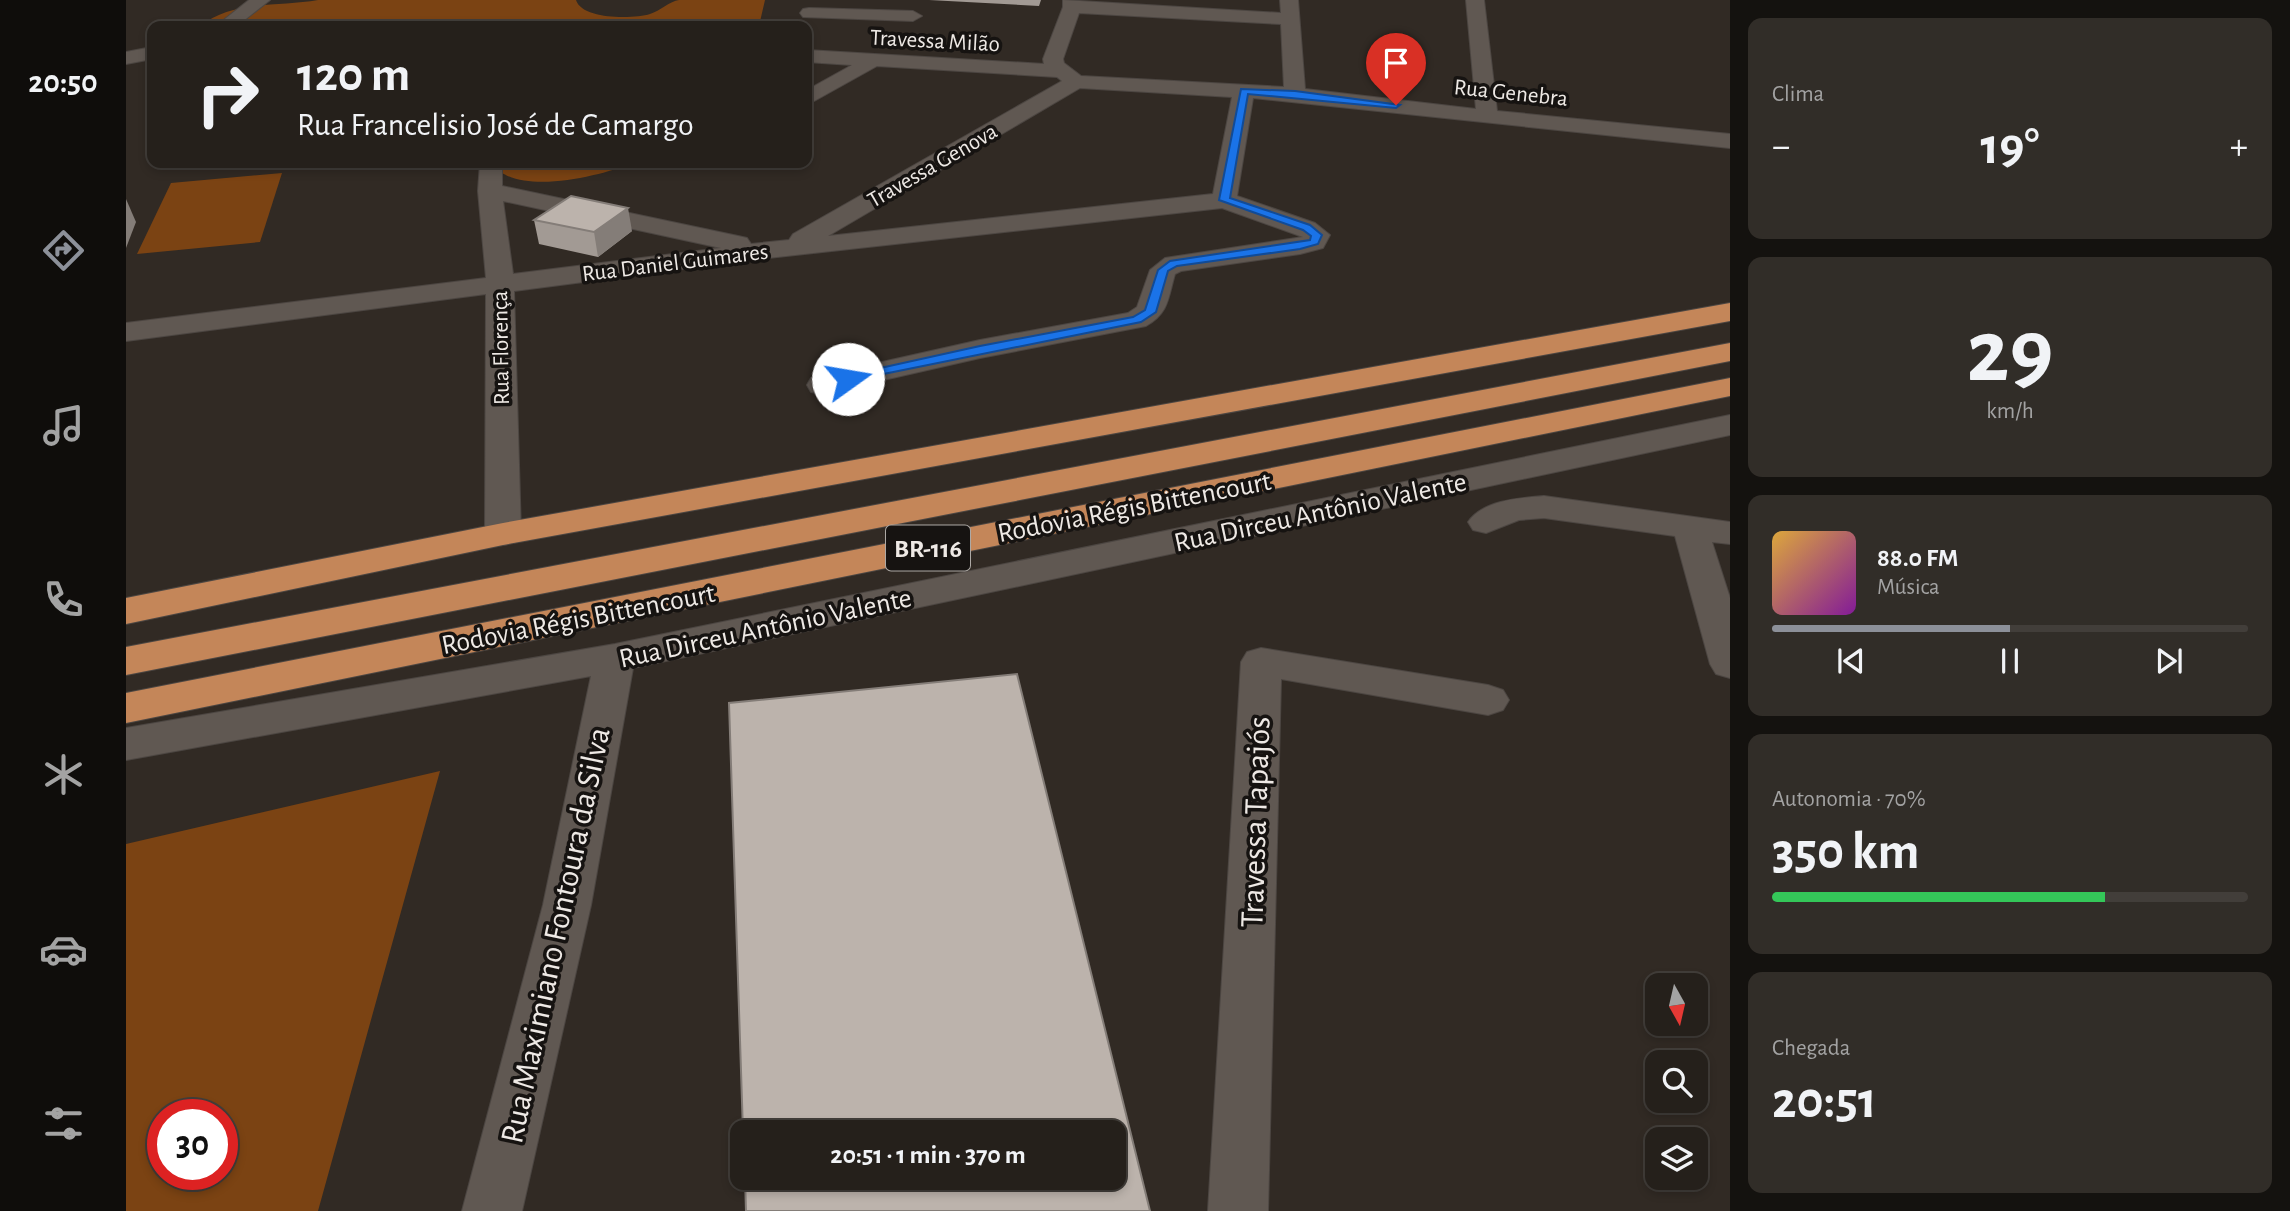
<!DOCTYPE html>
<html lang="pt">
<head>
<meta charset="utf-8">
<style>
	body { margin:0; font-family:"Alegreya Sans",sans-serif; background:#312d28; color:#f1f3f6; height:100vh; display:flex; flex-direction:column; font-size:26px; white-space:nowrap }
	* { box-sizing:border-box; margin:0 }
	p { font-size:23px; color:#a3a3a3 }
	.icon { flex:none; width:38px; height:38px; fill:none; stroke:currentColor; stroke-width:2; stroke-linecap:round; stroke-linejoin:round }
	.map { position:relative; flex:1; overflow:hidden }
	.drawer { display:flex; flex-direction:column; gap:18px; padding:18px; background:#14120f; width:560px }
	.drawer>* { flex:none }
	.hud { position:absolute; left:21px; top:21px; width:665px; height:147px; border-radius:14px; box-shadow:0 4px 10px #0003,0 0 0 2px #423e3a; background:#25201b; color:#f1f3f6; overflow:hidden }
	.needle { width:46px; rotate:172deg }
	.controls { position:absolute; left:1519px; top:973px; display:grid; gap:14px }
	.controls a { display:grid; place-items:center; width:63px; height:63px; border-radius:14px; background:#25201b; box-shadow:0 4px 10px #0003,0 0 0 2px #423e3a; font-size:35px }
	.speed { position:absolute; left:21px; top:1099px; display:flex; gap:14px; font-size:35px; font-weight:700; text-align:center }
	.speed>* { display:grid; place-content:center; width:91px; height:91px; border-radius:50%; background:#25201b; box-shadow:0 4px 10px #0003,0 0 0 2px #423e3a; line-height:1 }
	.speed .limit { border:10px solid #d22; background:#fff; color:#111 }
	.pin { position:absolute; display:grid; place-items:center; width:60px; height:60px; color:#fff; margin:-72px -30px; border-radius:50% 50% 50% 0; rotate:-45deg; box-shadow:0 0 7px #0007 }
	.pin .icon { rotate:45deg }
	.me { position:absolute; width:77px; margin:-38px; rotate:77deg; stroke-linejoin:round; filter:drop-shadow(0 0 5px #0008) }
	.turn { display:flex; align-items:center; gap:24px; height:147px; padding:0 35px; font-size:32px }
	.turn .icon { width:91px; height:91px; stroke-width:2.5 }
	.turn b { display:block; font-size:49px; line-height:60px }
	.big { font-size:52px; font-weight:700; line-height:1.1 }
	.drawer .widget { flex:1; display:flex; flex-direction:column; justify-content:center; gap:10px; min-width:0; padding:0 24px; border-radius:14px; background:#312d28 }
	.drawer .dial { align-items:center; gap:0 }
	.dial b { font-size:91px; line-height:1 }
	.song { display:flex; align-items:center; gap:21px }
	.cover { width:84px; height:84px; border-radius:10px; background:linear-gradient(135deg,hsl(40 70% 55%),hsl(290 70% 35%)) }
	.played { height:7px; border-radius:4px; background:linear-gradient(90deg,#8c9099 50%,#423e3a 50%) }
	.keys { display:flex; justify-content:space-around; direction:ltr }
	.heat { display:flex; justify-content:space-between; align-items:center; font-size:38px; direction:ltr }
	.charge { height:10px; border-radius:5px; background:linear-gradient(90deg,#34c759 70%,#423e3a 0) }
	.trip { position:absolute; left:604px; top:1120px; width:396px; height:70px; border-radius:14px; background:#25201b; box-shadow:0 4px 10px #0003,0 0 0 2px #423e3a; font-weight:700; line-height:70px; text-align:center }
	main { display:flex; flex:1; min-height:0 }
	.tabs { display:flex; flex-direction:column; width:126px; justify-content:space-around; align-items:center; background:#0f0d0b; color:#a3a3a3 }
	.tabs .icon { width:49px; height:49px }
	.tabs .on { color:#8c9099 }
	.tabs b { font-size:32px; color:#f1f3f6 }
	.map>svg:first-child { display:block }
	.green { fill:#7b4313; fill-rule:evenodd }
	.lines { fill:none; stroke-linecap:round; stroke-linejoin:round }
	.minor-casing { stroke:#4c4642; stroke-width:2 }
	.highway-casing { stroke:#4c4642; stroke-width:2 }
	.minor { fill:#605852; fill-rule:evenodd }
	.highway { fill:#c48659; fill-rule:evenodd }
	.wall { fill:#a29a94 }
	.shaded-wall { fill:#847d78 }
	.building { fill:#bcb3ac; stroke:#847d78; stroke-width:2 }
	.route { fill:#1a73e8; stroke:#114b97; stroke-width:2 }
	.labels { text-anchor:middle; stroke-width:7; stroke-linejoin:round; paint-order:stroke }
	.far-street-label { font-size:23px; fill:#eee9e5; stroke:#161311 }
	.shield { fill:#161311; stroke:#ada9a5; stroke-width:2 }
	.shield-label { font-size:26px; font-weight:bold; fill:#eee9e5 }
	.street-label { font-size:28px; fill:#eee9e5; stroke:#161311 }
	.near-street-label { font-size:33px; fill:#eee9e5; stroke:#161311 }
</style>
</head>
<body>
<main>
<nav class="tabs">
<b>20:50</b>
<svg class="icon on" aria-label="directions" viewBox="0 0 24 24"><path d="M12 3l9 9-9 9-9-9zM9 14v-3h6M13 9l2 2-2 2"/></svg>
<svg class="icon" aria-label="music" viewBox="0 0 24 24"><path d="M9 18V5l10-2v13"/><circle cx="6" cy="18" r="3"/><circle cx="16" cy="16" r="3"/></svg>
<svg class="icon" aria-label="phone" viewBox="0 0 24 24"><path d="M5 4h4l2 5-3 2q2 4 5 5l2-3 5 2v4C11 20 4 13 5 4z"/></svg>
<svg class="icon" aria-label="climate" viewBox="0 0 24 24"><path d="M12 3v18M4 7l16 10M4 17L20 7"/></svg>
<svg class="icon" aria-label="car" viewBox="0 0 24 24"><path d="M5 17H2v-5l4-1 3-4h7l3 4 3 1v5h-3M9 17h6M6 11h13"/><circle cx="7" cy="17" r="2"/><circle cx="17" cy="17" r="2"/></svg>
<svg class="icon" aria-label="filters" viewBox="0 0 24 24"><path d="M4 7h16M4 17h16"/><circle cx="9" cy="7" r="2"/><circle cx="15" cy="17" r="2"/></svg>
</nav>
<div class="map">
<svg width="1604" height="1211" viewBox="0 0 1604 1211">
	<rect width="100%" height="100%" fill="#312a24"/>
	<g class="green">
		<path d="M 192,0 L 450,0 C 456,20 508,19 524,14 C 534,11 544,1 553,0 C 581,0 611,0 639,0 L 633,26 L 75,26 C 105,0 154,7 192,0 Z"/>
		<path d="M 365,163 L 507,163 C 474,176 390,198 365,163 Z"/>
		<path d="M 156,173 L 134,242 L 11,254 L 45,183 Z"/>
		<path d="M 314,771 L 192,1211 L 0,1211 L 0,844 ZM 37,1115 L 96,1115 L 96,1174 L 37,1174 Z"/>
	</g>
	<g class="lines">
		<defs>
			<g id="minor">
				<path d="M 123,0 L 144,0 L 111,26 L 90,26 Z"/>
				<path d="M 937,0 L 1155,13 L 1154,0 L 1172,0 L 1179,89 L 1350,109 L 1340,0 L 1358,0 L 1371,111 L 1604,134 L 1604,148 L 1127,98 L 1111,196 L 1189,223 L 1204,235 L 1197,248 L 1174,254 L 1055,271 L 1049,274 C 1042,298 1043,313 1020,326 L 854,358 L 696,394 L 685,392 L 681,385 L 685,378 L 854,340 L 1002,313 L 1011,307 L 1024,270 L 1039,258 L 1177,237 L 1096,208 L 642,258 L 388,291 L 395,534 L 390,542 L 377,545 L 364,542 L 359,534 L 360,294 L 0,341 L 0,323 L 360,278 L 352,191 L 354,163 L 376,163 L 376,186 L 612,236 L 621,238 L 625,244 L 663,240 L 667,234 L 936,81 L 931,77 L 751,66 L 681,105 L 681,90 L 726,65 L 681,62 L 681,50 L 918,64 L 917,59 L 937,7 ZM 953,13 L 1155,24 L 1158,87 L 955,76 L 938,63 L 937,59 ZM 954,88 L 1106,97 L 1087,194 L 702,236 ZM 377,201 L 595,248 L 387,274 Z"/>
				<path d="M 683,8 L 787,11 L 796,16 L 787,21 L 677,17 L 674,13 L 677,9 Z"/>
				<path d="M 26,47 L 26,59 L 0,64 L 0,52 Z"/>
				<path d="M 1604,415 L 1604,435 L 507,668 L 465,905 L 396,1211 L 336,1211 L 417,905 L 465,676 L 0,760 L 0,728 L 489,644 Z"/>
				<path d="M 1418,496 L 1604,522 L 1604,544 L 1586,542 L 1604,598 L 1604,678 L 1590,674 L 1584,664 L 1549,536 L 1418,518 L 1393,520 L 1360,533 L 1347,530 L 1342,522 C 1357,500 1394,498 1418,496 Z"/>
				<path d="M 1135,648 L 1362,685 L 1377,690 L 1383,700 L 1377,710 L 1362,715 L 1155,679 L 1142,1211 L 1082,1211 L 1115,662 L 1121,652 Z"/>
			</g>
			<g id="highway">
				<path d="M 1604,303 L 1604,321 L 377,545 L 0,624 L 0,598 L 377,523 Z"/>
				<path d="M 1604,343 L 1604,361 L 0,675 L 0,647 Z"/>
				<path d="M 1604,378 L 1604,396 L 0,723 L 0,693 Z"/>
			</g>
		</defs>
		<use href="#minor" class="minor-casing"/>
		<use href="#highway" class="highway-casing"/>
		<use href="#minor" class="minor"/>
		<use href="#highway" class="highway"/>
	</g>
	<g class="wall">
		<path d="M 803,0 L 915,0 L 913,6 Z"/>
		<path d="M 408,220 L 506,231 L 472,257 L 413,244 Z"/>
	</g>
	<g class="shaded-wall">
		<path d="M 0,199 L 10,222 L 0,248 Z"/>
		<path d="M 502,208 L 506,231 L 472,257 L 468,232 Z"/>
	</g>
	<g class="building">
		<path d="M 445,196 L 502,208 L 468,232 L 408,220 Z"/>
		<path d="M 891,674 L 1024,1211 L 620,1211 L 619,1178 L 987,1178 L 987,1132 L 617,1132 L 603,703 Z"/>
	</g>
	<path class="route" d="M 1115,89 L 1169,91 L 1274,105 L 1270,108 L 1122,94 L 1104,198 L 1184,225 L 1196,235 L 1192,244 L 1174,249 L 1051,266 L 1042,271 L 1030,312 L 1015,322 L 718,382 L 718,376 L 854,346 L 1007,317 L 1019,310 L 1032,270 L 1044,261 L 1184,240 L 1185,236 L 1177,230 L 1093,200 Z"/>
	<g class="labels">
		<g class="far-street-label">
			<text transform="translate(809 40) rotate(3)" y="8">Travessa Milão</text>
			<text transform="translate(1385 92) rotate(6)" y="8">Rua Genebra</text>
			<text transform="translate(806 165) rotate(-30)" y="8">Travessa Genova</text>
			<text transform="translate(549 262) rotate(-7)" y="8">Rua Daniel Guimares</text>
			<text transform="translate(374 348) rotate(-91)" y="8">Rua Florença</text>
		</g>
		<rect class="shield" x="760" y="525.5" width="84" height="45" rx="5"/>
		<g class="shield-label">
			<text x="802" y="557">BR-116</text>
		</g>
		<g class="street-label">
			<text transform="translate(1008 506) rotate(-11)" y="10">Rodovia Régis Bittencourt</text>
			<text transform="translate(1194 511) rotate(-12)" y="10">Rua Dirceu Antônio Valente</text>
			<text transform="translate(452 618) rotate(-11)" y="10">Rodovia Régis Bittencourt</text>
			<text transform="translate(639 627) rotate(-12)" y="10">Rua Dirceu Antônio Valente</text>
		</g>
		<g class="near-street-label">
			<text transform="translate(1128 822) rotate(-88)" y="12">Travessa Tapajós</text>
			<text transform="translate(428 935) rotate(-78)" y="12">Rua Maximiano Fontoura da Silva</text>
		</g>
	</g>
</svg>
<div class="controls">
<a><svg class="needle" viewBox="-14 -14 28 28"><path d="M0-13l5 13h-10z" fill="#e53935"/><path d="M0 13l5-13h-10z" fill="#a3a3a3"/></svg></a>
<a><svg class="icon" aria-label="search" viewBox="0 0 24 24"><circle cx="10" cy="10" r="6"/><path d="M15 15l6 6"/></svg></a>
<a><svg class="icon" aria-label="layers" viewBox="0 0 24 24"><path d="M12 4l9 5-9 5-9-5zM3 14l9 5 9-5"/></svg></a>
</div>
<div class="speed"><div class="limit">30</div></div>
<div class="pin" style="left:1270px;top:105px;background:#d93025"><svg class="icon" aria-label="arrive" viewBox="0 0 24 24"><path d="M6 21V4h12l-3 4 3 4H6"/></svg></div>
<svg class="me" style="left:722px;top:379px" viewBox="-20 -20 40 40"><circle r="19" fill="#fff"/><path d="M0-13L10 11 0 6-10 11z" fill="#1a73e8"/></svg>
<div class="trip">20:51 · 1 min · 370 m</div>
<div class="hud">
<div class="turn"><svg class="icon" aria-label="right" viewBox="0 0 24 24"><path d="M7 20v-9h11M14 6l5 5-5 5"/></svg><div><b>120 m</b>Rua Francelisio José de Camargo</div></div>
</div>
</div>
<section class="drawer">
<div class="widget"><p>Clima</p>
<div class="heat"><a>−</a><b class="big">19°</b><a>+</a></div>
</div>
<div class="widget dial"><b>29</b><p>km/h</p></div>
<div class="widget">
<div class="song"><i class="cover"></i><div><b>88.0 FM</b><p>Música</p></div></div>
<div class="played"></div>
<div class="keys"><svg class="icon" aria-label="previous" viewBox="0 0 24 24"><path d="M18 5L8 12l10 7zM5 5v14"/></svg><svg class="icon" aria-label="pause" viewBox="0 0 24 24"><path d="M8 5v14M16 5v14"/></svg><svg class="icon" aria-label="next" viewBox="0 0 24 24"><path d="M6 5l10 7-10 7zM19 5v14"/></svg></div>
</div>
<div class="widget"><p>Autonomia · 70%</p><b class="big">350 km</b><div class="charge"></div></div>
<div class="widget"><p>Chegada</p><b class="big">20:51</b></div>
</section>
</main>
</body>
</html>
